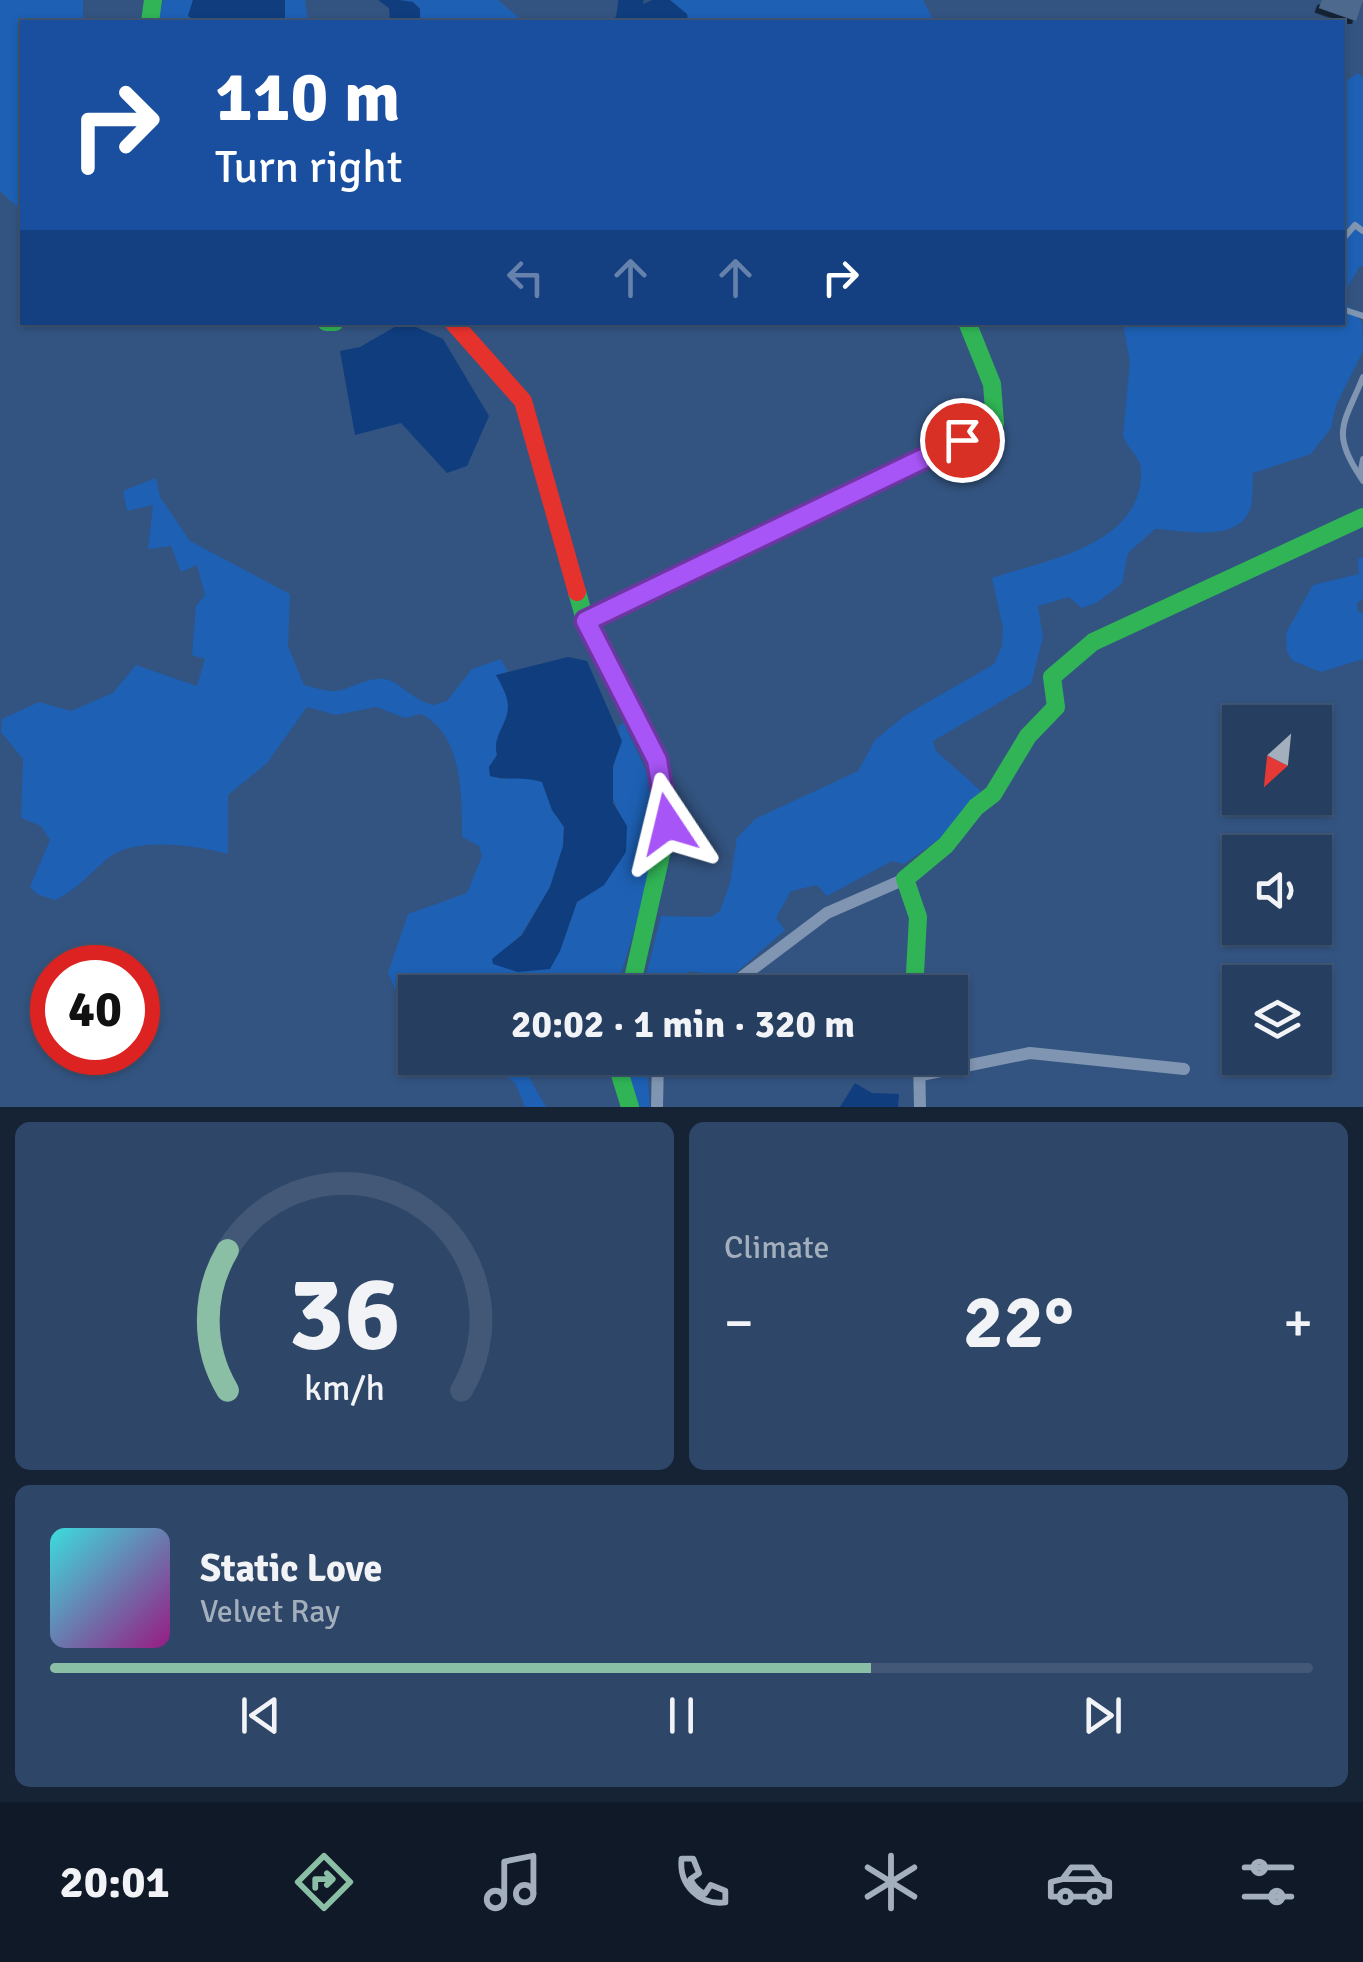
<!DOCTYPE html>
<html lang="en">
<head>
<meta charset="utf-8">
<style>
	body { margin:0; font-family:Signika,sans-serif; background:#2e4667; color:#f1f3f6; height:100vh; display:flex; flex-direction:column; font-size:38px; white-space:nowrap }
	* { box-sizing:border-box; margin:0 }
	p { font-size:32px; color:#a4afbd }
	.icon { flex:none; width:55px; height:55px; fill:none; stroke:currentColor; stroke-width:2; stroke-linecap:round; stroke-linejoin:round }
	.map { position:relative; height:1107px; overflow:hidden }
	.drawer { display:flex; flex-direction:column; gap:15px; padding:15px; background:#152335; flex:1 }
	.drawer>* { flex:none }
	.banner { position:absolute; left:20px; top:20px; width:1325px; height:305px; border-radius:0px; box-shadow:0 2px 8px #0004,0 0 0 2px #425876; background:#1a4fa0; color:#fff; overflow:hidden }
	.needle { width:65px; rotate:207deg }
	.fabs { position:absolute; left:1222px; top:705px; display:grid; gap:20px }
	.fabs a { display:grid; place-items:center; width:110px; height:110px; border-radius:0px; background:#263f61; box-shadow:0 2px 8px #0004,0 0 0 2px #425876; font-size:50px }
	.speed { position:absolute; left:30px; top:945px; display:flex; gap:20px; font-size:50px; font-weight:700; text-align:center }
	.speed>* { display:grid; place-content:center; width:130px; height:130px; border-radius:50%; background:#263f61; box-shadow:0 2px 8px #0004,0 0 0 2px #425876; line-height:1 }
	.speed .limit { border:15px solid #d22; background:#fff; color:#111 }
	.pin { position:absolute; display:grid; place-items:center; width:85px; height:85px; color:#fff; margin:-42px; border:5px solid #fff; border-radius:50%; box-shadow:0 2px 10px #0007 }
	.me { position:absolute; width:110px; margin:-55px; rotate:350deg; stroke-linejoin:round; filter:drop-shadow(0 0 8px #0008) }
	.turn { display:flex; align-items:center; gap:35px; height:210px; padding:0 30px; font-size:45px }
	.turn .icon { width:130px; height:130px; stroke-width:2.5 }
	.turn b { display:block; font-size:70px; line-height:85px }
	.lanes { display:flex; align-items:center; height:95px; padding:0 30px; background:#0003; justify-content:center; gap:50px; direction:ltr }
	.lanes .off { opacity:.35 }
	.big { font-size:75px; font-weight:700; line-height:1.1 }
	.drawer .card { flex:1; display:flex; flex-direction:column; justify-content:center; gap:15px; min-width:0; padding:0 35px; border-radius:15px; background:#2e4667 }
	.drawer .dial { align-items:center; gap:0 }
	.dial svg { height:260px; overflow:visible; fill:none; stroke:#425876; stroke-width:7; stroke-linecap:round; text-anchor:middle }
	.dial text { fill:#f1f3f6; stroke:none }
	.song { display:flex; align-items:center; gap:30px }
	.cover { width:120px; height:120px; border-radius:15px; background:linear-gradient(135deg,hsl(180 70% 55%),hsl(310 70% 35%)) }
	.played { height:10px; border-radius:5px; background:linear-gradient(90deg,#8abfa5 65%,#425876 65%) }
	.keys { display:flex; justify-content:space-around; direction:ltr }
	.heat { display:flex; justify-content:space-between; align-items:center; font-size:55px; direction:ltr }
	.drawer .tiles { flex:1; display:grid; gap:15px; grid-template-columns:1fr 1fr }
	.card:last-child { grid-column:span 2 }
	.trip { position:absolute; left:398px; top:975px; width:570px; height:100px; border-radius:0px; background:#263f61; box-shadow:0 2px 8px #0004,0 0 0 2px #425876; font-weight:700; line-height:100px; text-align:center }
	.tabs { display:flex; height:160px; justify-content:space-around; align-items:center; background:#0f1927; color:#a4afbd }
	.tabs .icon { width:70px; height:70px }
	.tabs .selected { color:#8abfa5 }
	.tabs b { font-size:45px; color:#f1f3f6 }
	.map>svg:first-child { display:block }
	.green { fill:#1d60b4 }
	.water { fill:#0f3d7e }
	.lines { fill:none; stroke-linecap:round; stroke-linejoin:round }
	.river { stroke:#0f3d7e; stroke-width:25 }
	.building { fill:#4e6a8e; filter:url(#shadow) }
	.lane { stroke:#7f95b1; stroke-width:6 }
	.street { stroke:#7f95b1; stroke-width:12 }
	.fast { stroke:#30b455; stroke-width:18 }
	.jam { stroke:#e5322d; stroke-width:18 }
	.route-casing { stroke:#6d37a1; stroke-width:25 }
	.route { stroke:#a855f7; stroke-width:18 }
</style>
</head>
<body>
<div class="map">
<svg width="1363" height="1107" viewBox="0 0 1363 1107">
	<defs>
		<filter id="shadow"><feDropShadow dx="-4.5" dy="4.5" stdDeviation="0" flood-color="#0009"/></filter>
	</defs>
	<rect width="100%" height="100%" fill="#335481"/>
	<g class="green">
		<path d="M 0,0 L 83,0 L 83,22 L 22,22 L 22,211 L 0,191 Z"/>
		<path d="M 163,0 L 193,0 L 188,16 L 197,22 L 158,22 Z"/>
		<path d="M 285,0 L 305,0 L 308,22 L 285,22 Z"/>
		<path d="M 399,0 L 498,0 L 524,22 L 420,22 L 420,9 L 413,2 Z"/>
		<path d="M 669,0 L 923,0 L 934,22 L 688,22 L 687,14 Z"/>
		<path d="M 1358,73 L 1363,78 L 1363,267 L 1360,266 L 1343,295 L 1343,83 Z"/>
		<path d="M 1343,299 L 1362,322 L 1363,351 L 1336,405 L 1331,428 L 1311,454 L 1253,473 C 1252,485 1254,503 1248,514 C 1232,542 1183,530 1155,529 L 1128,553 L 1122,584 L 1096,603 L 1082,608 L 1069,597 L 1038,606 L 1043,637 L 1031,684 L 933,741 L 936,751 L 981,791 L 949,832 L 904,864 L 892,861 L 827,896 L 817,885 L 791,891 L 776,918 L 785,930 L 730,978 L 691,971 L 654,992 L 642,992 L 661,916 L 711,917 L 720,911 L 730,883 L 737,838 L 755,819 L 858,771 L 875,740 L 904,716 L 994,664 L 1002,646 L 1003,628 L 992,578 C 1046,560 1144,545 1141,470 C 1141,456 1126,449 1123,435 L 1130,362 L 1123,323 L 1342,322 Z"/>
		<path d="M 156,478 L 160,497 L 190,541 L 290,594 L 288,646 L 304,685 C 313,687 327,692 336,691 C 353,689 365,677 384,679 C 398,680 412,700 433,705 L 447,701 L 472,669 L 501,659 L 508,672 L 497,675 C 501,685 509,696 508,707 C 508,725 492,735 497,755 L 489,767 L 500,779 L 526,777 L 542,782 L 552,810 L 564,827 L 563,846 L 550,887 L 521,935 L 493,959 L 560,951 L 577,902 L 604,885 L 627,826 C 614,808 607,786 614,765 C 618,748 622,744 618,726 L 624,723 C 632,742 643,761 649,780 C 668,848 633,927 616,992 L 415,992 L 415,1025 L 408,1019 L 388,973 L 408,914 L 467,893 L 482,856 L 479,846 L 462,837 C 462,797 463,734 421,714 L 405,718 L 376,707 L 336,715 L 307,707 L 267,763 L 228,795 L 228,854 C 198,845 136,837 111,856 C 91,871 79,889 55,900 L 37,894 L 30,887 L 50,840 L 41,826 L 21,818 L 23,759 L 1,732 L 2,719 L 39,702 L 71,711 L 113,693 L 136,665 L 197,686 L 205,659 L 192,655 L 196,606 L 205,595 L 197,565 L 181,572 L 171,546 L 148,549 L 153,505 L 127,511 L 123,491 Z"/>
		<path d="M 1363,557 L 1363,599 L 1357,603 L 1358,612 L 1363,613 L 1363,659 L 1321,672 L 1293,661 L 1287,652 L 1286,633 L 1313,585 L 1359,574 L 1358,559 Z"/>
		<path d="M 484,1058 C 524,1057 527,1075 546,1107 L 525,1107 L 515,1083 Z"/>
		<path d="M 626,1058 L 646,1058 L 650,1107 L 638,1107 Z"/>
	</g>
	<g class="water">
		<path d="M 193,0 L 285,0 L 285,22 L 197,22 L 188,16 Z"/>
		<path d="M 399,0 L 413,2 L 420,9 L 420,22 L 390,22 L 389,8 L 378,0 Z"/>
		<path d="M 652,0 L 670,0 L 687,14 L 688,22 L 605,22 Z"/>
		<path d="M 400,324 L 411,325 L 443,339 L 489,416 L 467,466 L 447,473 L 401,423 L 355,435 L 340,351 L 360,347 Z"/>
		<path d="M 568,657 L 587,661 L 622,741 L 613,766 L 613,803 L 627,826 L 626,852 L 604,885 L 577,902 L 560,951 L 550,969 L 518,972 L 493,964 L 492,959 L 522,935 L 550,887 L 563,846 L 564,827 L 552,810 L 542,782 C 524,776 508,781 490,776 L 489,767 L 497,755 C 492,735 508,725 508,706 C 508,696 501,684 496,675 Z"/>
		<path d="M 855,1083 L 872,1093 L 899,1094 L 898,1107 L 840,1107 Z"/>
	</g>
	<g class="lines">
		<path class="river" d="M 628,22 L 631,0"/>
	</g>
	<path class="building" d="M 1322,0 L 1363,0 L 1356,21 L 1319,8 Z"/>
	<g class="lines">
		<g class="lane">
			<path d="M 1342,240 L 1355,225 L 1363,231"/>
			<path d="M 1342,309 L 1363,316"/>
			<path d="M 1363,459 L 1360,476 L 1363,481"/>
			<path d="M 1360,476 C 1330,432 1345,422 1363,377"/>
		</g>
		<g class="street">
			<path d="M 722,992 L 827,913 L 905,879"/>
			<path d="M 919,1058 L 920,1107"/>
			<path d="M 921,1075 L 1030,1053 L 1184,1069"/>
			<path d="M 657,1107 L 658,1058"/>
		</g>
		<g class="fast">
			<path d="M 150,22 L 153,0"/>
			<path d="M 326,322 L 335,322"/>
			<path d="M 889,474 L 995,423 L 992,384 L 967,322"/>
			<path d="M 577,592 L 588,630 L 657,760 L 668,824 L 630,992"/>
			<path d="M 914,992 L 918,917 L 905,879 L 946,845 L 976,807 L 993,794 L 1028,736 L 1056,707 L 1052,677 L 1093,642 L 1363,517"/>
			<path d="M 615,1058 L 630,1107"/>
		</g>
		<g class="jam">
			<path d="M 453,322 L 523,401 L 577,592"/>
			<path d="M 586,621 L 889,474"/>
		</g>
	</g>
	<g class="lines">
		<defs>
			<path id="route" d="M 668,824 L 657,760 L 586,621 L 962,440"/>
		</defs>
		<use href="#route" class="route-casing"/>
		<use href="#route" class="route"/>
	</g>
</svg>
<div class="fabs">
<a><svg class="needle" viewBox="-14 -14 28 28"><path d="M0-13l5 13h-10z" fill="#e53935"/><path d="M0 13l5-13h-10z" fill="#a4afbd"/></svg></a>
<a><svg class="icon" aria-label="sound" viewBox="0 0 24 24"><path d="M4 9h4l5-4v14l-5-4H4zM17 9q2 3 0 6"/></svg></a>
<a><svg class="icon" aria-label="layers" viewBox="0 0 24 24"><path d="M12 4l9 5-9 5-9-5zM3 14l9 5 9-5"/></svg></a>
</div>
<div class="speed"><div class="limit">40</div></div>
<div class="pin" style="left:962px;top:440px;background:#d93025"><svg class="icon" aria-label="arrive" viewBox="0 0 24 24"><path d="M6 21V4h12l-3 4 3 4H6"/></svg></div>
<svg class="me" style="left:668px;top:824px" viewBox="-20 -20 40 40"><path d="M0-17L14 15 0 8-14 15z" fill="#a855f7" stroke="#fff" stroke-width="4"/></svg>
<div class="trip">20:02 · 1 min · 320 m</div>
<div class="banner">
<div class="turn"><svg class="icon" aria-label="right" viewBox="0 0 24 24"><path d="M7 20v-9h11M14 6l5 5-5 5"/></svg><div><b>110 m</b>Turn right</div></div>
<div class="lanes"><svg class="icon off" aria-label="left" viewBox="0 0 24 24"><path d="M17 20v-9H6M10 6l-5 5 5 5"/></svg><svg class="icon off" aria-label="ahead" viewBox="0 0 24 24"><path d="M12 20V5M6 11l6-6 6 6"/></svg><svg class="icon off" aria-label="ahead" viewBox="0 0 24 24"><path d="M12 20V5M6 11l6-6 6 6"/></svg><svg class="icon" aria-label="right" viewBox="0 0 24 24"><path d="M7 20v-9h11M14 6l5 5-5 5"/></svg></div>
</div>
</div>
<section class="drawer">
<div class="tiles">
<div class="card dial"><svg viewBox="0 0 100 80">
<path d="M14 69A42 42 0 1 1 86 69"/>
<path d="M14 69A42 42 0 0 1 14 26" stroke="#8abfa5"/>
<text x="50" y="56" font-size="32" font-weight="700">36</text>
<text x="50" y="72" font-size="11">km/h</text>
</svg></div>
<div class="card"><p>Climate</p>
<div class="heat"><a>−</a><b class="big">22°</b><a>+</a></div>
</div>
<div class="card">
<div class="song"><i class="cover"></i><div><b>Static Love</b><p>Velvet Ray</p></div></div>
<div class="played"></div>
<div class="keys"><svg class="icon" aria-label="previous" viewBox="0 0 24 24"><path d="M18 5L8 12l10 7zM5 5v14"/></svg><svg class="icon" aria-label="pause" viewBox="0 0 24 24"><path d="M8 5v14M16 5v14"/></svg><svg class="icon" aria-label="next" viewBox="0 0 24 24"><path d="M6 5l10 7-10 7zM19 5v14"/></svg></div>
</div>
</div>
</section>
<nav class="tabs">
<b>20:01</b>
<svg class="icon selected" aria-label="directions" viewBox="0 0 24 24"><path d="M12 3l9 9-9 9-9-9zM9 14v-3h6M13 9l2 2-2 2"/></svg>
<svg class="icon" aria-label="music" viewBox="0 0 24 24"><path d="M9 18V5l10-2v13"/><circle cx="6" cy="18" r="3"/><circle cx="16" cy="16" r="3"/></svg>
<svg class="icon" aria-label="phone" viewBox="0 0 24 24"><path d="M5 4h4l2 5-3 2q2 4 5 5l2-3 5 2v4C11 20 4 13 5 4z"/></svg>
<svg class="icon" aria-label="climate" viewBox="0 0 24 24"><path d="M12 3v18M4 7l16 10M4 17L20 7"/></svg>
<svg class="icon" aria-label="car" viewBox="0 0 24 24"><path d="M5 17H2v-5l4-1 3-4h7l3 4 3 1v5h-3M9 17h6M6 11h13"/><circle cx="7" cy="17" r="2"/><circle cx="17" cy="17" r="2"/></svg>
<svg class="icon" aria-label="filters" viewBox="0 0 24 24"><path d="M4 7h16M4 17h16"/><circle cx="9" cy="7" r="2"/><circle cx="15" cy="17" r="2"/></svg>
</nav>
</body>
</html>
